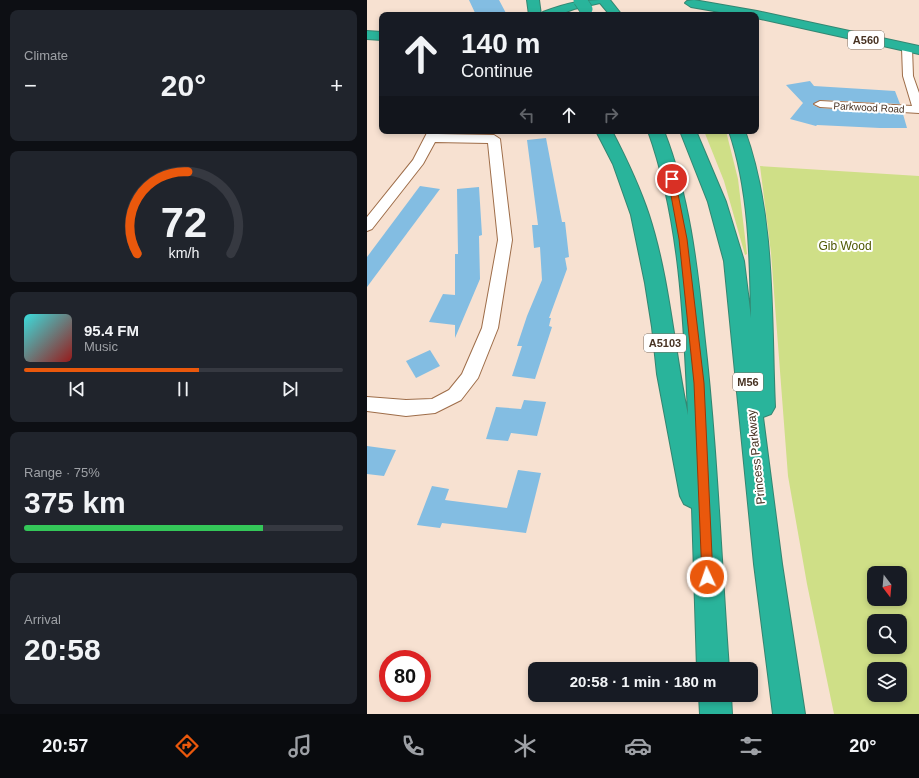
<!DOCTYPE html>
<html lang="en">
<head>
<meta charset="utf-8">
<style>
	body { margin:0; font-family:Arial,sans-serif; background:#20242c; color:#f1f3f6; height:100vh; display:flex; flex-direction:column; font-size:15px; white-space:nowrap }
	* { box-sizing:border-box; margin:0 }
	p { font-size:13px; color:#9ea1a6 }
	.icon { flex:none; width:22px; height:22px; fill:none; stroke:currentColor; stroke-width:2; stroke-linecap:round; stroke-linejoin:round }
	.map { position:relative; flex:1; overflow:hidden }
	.sheet { display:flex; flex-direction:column; gap:10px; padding:10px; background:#0d0f14; width:367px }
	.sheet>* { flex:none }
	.hud { position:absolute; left:12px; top:12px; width:380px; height:122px; border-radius:8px; box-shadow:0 2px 6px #0003; background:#171b24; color:#f1f3f6; overflow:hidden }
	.needle { width:26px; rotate:164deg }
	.fabs { position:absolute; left:500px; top:566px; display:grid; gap:8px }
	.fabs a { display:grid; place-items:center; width:40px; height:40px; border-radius:8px; background:#171b24; box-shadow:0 2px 6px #0003; font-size:20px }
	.speed { position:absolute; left:12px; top:650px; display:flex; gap:8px; font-size:20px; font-weight:700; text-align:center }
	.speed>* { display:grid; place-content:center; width:52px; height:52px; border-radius:50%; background:#171b24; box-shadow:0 2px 6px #0003; line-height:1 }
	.speed .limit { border:6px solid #d22; background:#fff; color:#111 }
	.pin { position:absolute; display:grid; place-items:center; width:34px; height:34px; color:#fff; margin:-17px; border:2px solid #fff; border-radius:50%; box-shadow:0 1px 4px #0007 }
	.me { position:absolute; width:44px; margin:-22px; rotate:357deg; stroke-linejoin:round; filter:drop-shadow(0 0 3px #0008) }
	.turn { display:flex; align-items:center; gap:14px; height:84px; padding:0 16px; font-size:18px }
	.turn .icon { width:52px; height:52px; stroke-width:2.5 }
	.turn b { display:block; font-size:28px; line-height:34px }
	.lanes { display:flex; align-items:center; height:38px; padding:0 16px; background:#0003; justify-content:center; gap:20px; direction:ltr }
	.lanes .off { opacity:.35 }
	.big { font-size:30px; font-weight:800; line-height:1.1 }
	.sheet .card { flex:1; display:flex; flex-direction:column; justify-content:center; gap:6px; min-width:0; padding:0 14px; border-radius:8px; background:#20242c }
	.sheet .dial { align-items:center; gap:0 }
	.dial svg { height:104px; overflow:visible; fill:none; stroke:#363941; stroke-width:7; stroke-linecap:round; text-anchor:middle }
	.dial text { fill:#f1f3f6; stroke:none }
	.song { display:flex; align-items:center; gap:12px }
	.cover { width:48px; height:48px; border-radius:6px; background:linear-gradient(135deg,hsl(180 70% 55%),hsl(0 70% 35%)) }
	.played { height:4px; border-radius:2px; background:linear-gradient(90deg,#ea580c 55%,#363941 55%) }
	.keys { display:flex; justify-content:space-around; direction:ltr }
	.heat { display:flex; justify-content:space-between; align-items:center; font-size:22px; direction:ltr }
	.charge { height:6px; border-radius:3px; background:linear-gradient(90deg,#34c759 75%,#363941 0) }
	.trip { position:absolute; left:161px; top:662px; width:230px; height:40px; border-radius:8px; background:#171b24; box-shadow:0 2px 6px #0003; font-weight:800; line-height:40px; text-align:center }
	.tab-bar { display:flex; height:64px; justify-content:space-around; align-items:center; background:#090b0e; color:#9ea1a6 }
	.tab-bar .icon { width:28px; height:28px }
	.tab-bar .current { color:#ea580c }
	.tab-bar b { font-size:18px; color:#f1f3f6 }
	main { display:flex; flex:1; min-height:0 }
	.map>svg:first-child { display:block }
	.green { fill:#cfdf87; fill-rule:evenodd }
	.building { fill:#83bde2 }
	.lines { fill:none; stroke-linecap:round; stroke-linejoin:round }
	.street-casing { stroke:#9e6d49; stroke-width:2 }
	.highway-casing { stroke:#348671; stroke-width:2 }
	.street { fill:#fff; fill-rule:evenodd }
	.highway { fill:#29b49b; fill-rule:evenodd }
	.highway-bridge-casing { stroke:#348671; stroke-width:14; stroke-linecap:butt }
	.highway-bridge { stroke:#29b49b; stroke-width:13 }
	.route { fill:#ea580c; stroke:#983908 }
	.labels { text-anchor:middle; stroke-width:4; stroke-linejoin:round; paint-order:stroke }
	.far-street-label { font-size:10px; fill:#473222; stroke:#fff }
	.shield { fill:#fff; stroke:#7e7064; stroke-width:1 }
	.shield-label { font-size:11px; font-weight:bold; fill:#473222 }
	.park-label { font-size:12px; fill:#4e5802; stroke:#fff }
	.street-label { font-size:12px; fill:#473222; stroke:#fff }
</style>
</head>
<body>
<main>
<section class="sheet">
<div class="card"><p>Climate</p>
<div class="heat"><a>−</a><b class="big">20°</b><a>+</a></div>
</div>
<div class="card dial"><svg viewBox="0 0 100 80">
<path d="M14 69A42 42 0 1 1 86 69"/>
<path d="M14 69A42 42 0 0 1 53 6" stroke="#ea580c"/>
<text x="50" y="56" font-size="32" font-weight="700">72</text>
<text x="50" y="72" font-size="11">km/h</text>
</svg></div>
<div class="card">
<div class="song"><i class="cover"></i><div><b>95.4 FM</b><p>Music</p></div></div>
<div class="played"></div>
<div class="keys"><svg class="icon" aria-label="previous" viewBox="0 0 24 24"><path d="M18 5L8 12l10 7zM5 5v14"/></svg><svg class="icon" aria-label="pause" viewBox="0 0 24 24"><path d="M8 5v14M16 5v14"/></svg><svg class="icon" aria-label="next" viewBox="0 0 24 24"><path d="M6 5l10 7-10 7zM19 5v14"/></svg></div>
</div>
<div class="card"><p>Range · 75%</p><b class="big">375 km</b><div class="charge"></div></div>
<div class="card"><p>Arrival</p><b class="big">20:58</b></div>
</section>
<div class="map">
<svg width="552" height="714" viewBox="0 0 552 714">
	<rect width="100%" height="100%" fill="#f7e1d1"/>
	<g class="green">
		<path d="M 337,131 L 359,131 L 371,179 L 380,254 L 378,255 L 357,181 Z"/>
		<path d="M 393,166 L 552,176 L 552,714 L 467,714 L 440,584 L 421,476 L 404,253 ZM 507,573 L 533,573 L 533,599 L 507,599 ZM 507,621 L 533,621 L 533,647 L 507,647 ZM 507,669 L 533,669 L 533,695 L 507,695 Z"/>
	</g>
	<g class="building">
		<path d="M 102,0 L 132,0 L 140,15 L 109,15 Z"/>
		<path d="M 443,81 L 447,86 L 528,91 L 533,104 L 453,100 L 446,105 L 453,108 L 536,114 L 540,128 L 513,128 L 450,125 L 449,126 L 423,119 L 436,103 L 419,85 Z"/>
		<path d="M 179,138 L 195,222 L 198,222 L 202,257 L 198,258 L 200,269 L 182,318 L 184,318 L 182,326 L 185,327 L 168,379 L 145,376 L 155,346 L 150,346 L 160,316 L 175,280 L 173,247 L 167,248 L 165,225 L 171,225 L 160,140 Z"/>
		<path d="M 53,186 L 73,189 L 0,287 L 0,257 Z"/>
		<path d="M 112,187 L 115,235 L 112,236 L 113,279 L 88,338 L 88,325 L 62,322 L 76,294 L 88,295 L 88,254 L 91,254 L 90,189 Z"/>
		<path d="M 63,350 L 73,366 L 49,378 L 39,361 Z"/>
		<path d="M 157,400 L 179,402 L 170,436 L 144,433 L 141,441 L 119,439 L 129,407 L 154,409 Z"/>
		<path d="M 0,446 L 29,450 L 17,476 L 0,474 Z"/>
		<path d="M 151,470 L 174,473 L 159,533 L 75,523 L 73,528 L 50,525 L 65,486 L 82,489 L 78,500 L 140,508 Z"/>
	</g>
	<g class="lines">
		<defs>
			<g id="street">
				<path d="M 540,45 L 545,48 L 546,76 L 552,93 L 552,113 L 453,107 L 447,104 L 453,101 L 545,106 L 536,76 L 535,48 Z"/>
				<path d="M 61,131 L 73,131 L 71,134 L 127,135 L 133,139 L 145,240 L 131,328 L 111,378 L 94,400 L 68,413 L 39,416 L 0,411 L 0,397 L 39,400 L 65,399 L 82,390 L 95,374 L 115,328 L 131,240 L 121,143 L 68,142 L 56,164 L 5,229 L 0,231 L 0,217 L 46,160 Z"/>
			</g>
			<g id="highway">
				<path d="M 160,0 L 172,0 L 174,15 L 176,12 C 203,2 214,0 243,0 L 255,15 L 243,15 L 233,3 L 207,9 L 191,15 L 162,15 Z"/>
				<path d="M 327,0 L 390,11 L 552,46 L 552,54 L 389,18 L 389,15 L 370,15 L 324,7 L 318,3 L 320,1 Z"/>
				<path d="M 0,31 L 15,32 L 15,40 L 0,39 Z"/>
				<path d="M 229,131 L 245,131 C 259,158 272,185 282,215 C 303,280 307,349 321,415 C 317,322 313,220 281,131 L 297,131 C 322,195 330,263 337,332 C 350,444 354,557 362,669 L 330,669 L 325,508 L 317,504 L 313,496 L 290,374 L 285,327 L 278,283 L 264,215 L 246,164 Z"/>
				<path d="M 313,131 L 329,131 L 359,202 L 377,261 L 384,318 C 383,256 382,190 362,131 L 378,131 C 409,216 404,318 408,407 L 404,414 L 396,417 L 415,564 L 438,714 L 406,714 L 387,564 L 357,261 L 341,202 Z"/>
				<path d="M 332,695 L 364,695 L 365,714 L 333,714 Z"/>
			</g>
		</defs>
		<use href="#street" class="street-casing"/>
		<use href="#highway" class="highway-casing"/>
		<use href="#street" class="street"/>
		<use href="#highway" class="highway"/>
		<defs>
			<path id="highway-bridge" d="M 213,0 L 219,9"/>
		</defs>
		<use href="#highway-bridge" class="highway-bridge-casing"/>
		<use href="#highway-bridge" class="highway-bridge"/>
	</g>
	<path class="route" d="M 305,177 L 308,179 L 320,239 L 337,383 L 346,577 L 345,581 L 340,583 L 336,581 L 335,577 L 327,383 L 312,239 L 301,179 Z"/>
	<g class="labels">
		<g class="far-street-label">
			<text transform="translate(502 107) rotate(3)" y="4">Parkwood Road</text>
		</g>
		<g class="shield">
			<rect x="481" y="31" width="36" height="18" rx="3"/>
			<rect x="277" y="334" width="42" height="18" rx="3"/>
			<rect x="366" y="373" width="30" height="18" rx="3"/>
		</g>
		<g class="shield-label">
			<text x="499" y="44">A560</text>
			<text x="298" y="347">A5103</text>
			<text x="381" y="386">M56</text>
		</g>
		<g class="park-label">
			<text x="478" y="250">Gib Wood</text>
		</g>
		<g class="street-label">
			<text transform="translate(389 457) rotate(-96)" y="4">Princess Parkway</text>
		</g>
	</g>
</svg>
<div class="fabs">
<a><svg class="needle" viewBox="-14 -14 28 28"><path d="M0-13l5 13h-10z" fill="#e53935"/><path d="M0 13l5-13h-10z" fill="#9ea1a6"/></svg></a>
<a><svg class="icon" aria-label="search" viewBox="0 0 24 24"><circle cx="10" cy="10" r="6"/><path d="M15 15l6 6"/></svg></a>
<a><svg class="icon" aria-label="layers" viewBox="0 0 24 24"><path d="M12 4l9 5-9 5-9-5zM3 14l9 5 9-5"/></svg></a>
</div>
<div class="speed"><div class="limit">80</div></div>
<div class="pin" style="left:305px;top:179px;background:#d93025"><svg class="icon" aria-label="arrive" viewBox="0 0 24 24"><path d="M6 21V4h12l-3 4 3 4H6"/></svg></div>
<svg class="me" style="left:340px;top:577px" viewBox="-20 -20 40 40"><circle r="17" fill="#ea580c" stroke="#fff" stroke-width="3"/><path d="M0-11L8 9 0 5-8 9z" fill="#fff"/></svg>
<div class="trip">20:58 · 1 min · 180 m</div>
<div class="hud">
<div class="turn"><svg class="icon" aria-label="ahead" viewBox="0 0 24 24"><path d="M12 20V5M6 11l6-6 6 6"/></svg><div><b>140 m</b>Continue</div></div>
<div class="lanes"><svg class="icon off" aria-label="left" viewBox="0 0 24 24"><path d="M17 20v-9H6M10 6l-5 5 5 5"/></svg><svg class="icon" aria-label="ahead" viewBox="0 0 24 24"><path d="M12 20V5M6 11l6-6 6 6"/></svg><svg class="icon off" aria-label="right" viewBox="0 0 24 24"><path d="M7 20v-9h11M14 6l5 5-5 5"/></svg></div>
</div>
</div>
</main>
<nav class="tab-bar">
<b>20:57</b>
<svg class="icon current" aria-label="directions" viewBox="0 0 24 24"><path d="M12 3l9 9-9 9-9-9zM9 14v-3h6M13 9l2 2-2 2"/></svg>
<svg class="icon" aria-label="music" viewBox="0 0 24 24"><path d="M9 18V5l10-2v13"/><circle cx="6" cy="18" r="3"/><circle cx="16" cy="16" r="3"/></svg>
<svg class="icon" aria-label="phone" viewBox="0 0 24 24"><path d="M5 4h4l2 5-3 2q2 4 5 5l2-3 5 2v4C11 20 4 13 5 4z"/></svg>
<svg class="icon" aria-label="climate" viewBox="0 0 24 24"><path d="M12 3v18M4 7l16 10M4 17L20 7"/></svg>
<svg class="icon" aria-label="car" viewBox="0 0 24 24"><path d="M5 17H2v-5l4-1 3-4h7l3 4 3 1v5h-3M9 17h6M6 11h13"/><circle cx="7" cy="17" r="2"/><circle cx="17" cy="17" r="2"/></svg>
<svg class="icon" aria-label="filters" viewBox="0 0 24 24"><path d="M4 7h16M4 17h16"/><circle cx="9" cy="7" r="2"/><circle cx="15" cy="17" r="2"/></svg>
<b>20°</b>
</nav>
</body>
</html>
